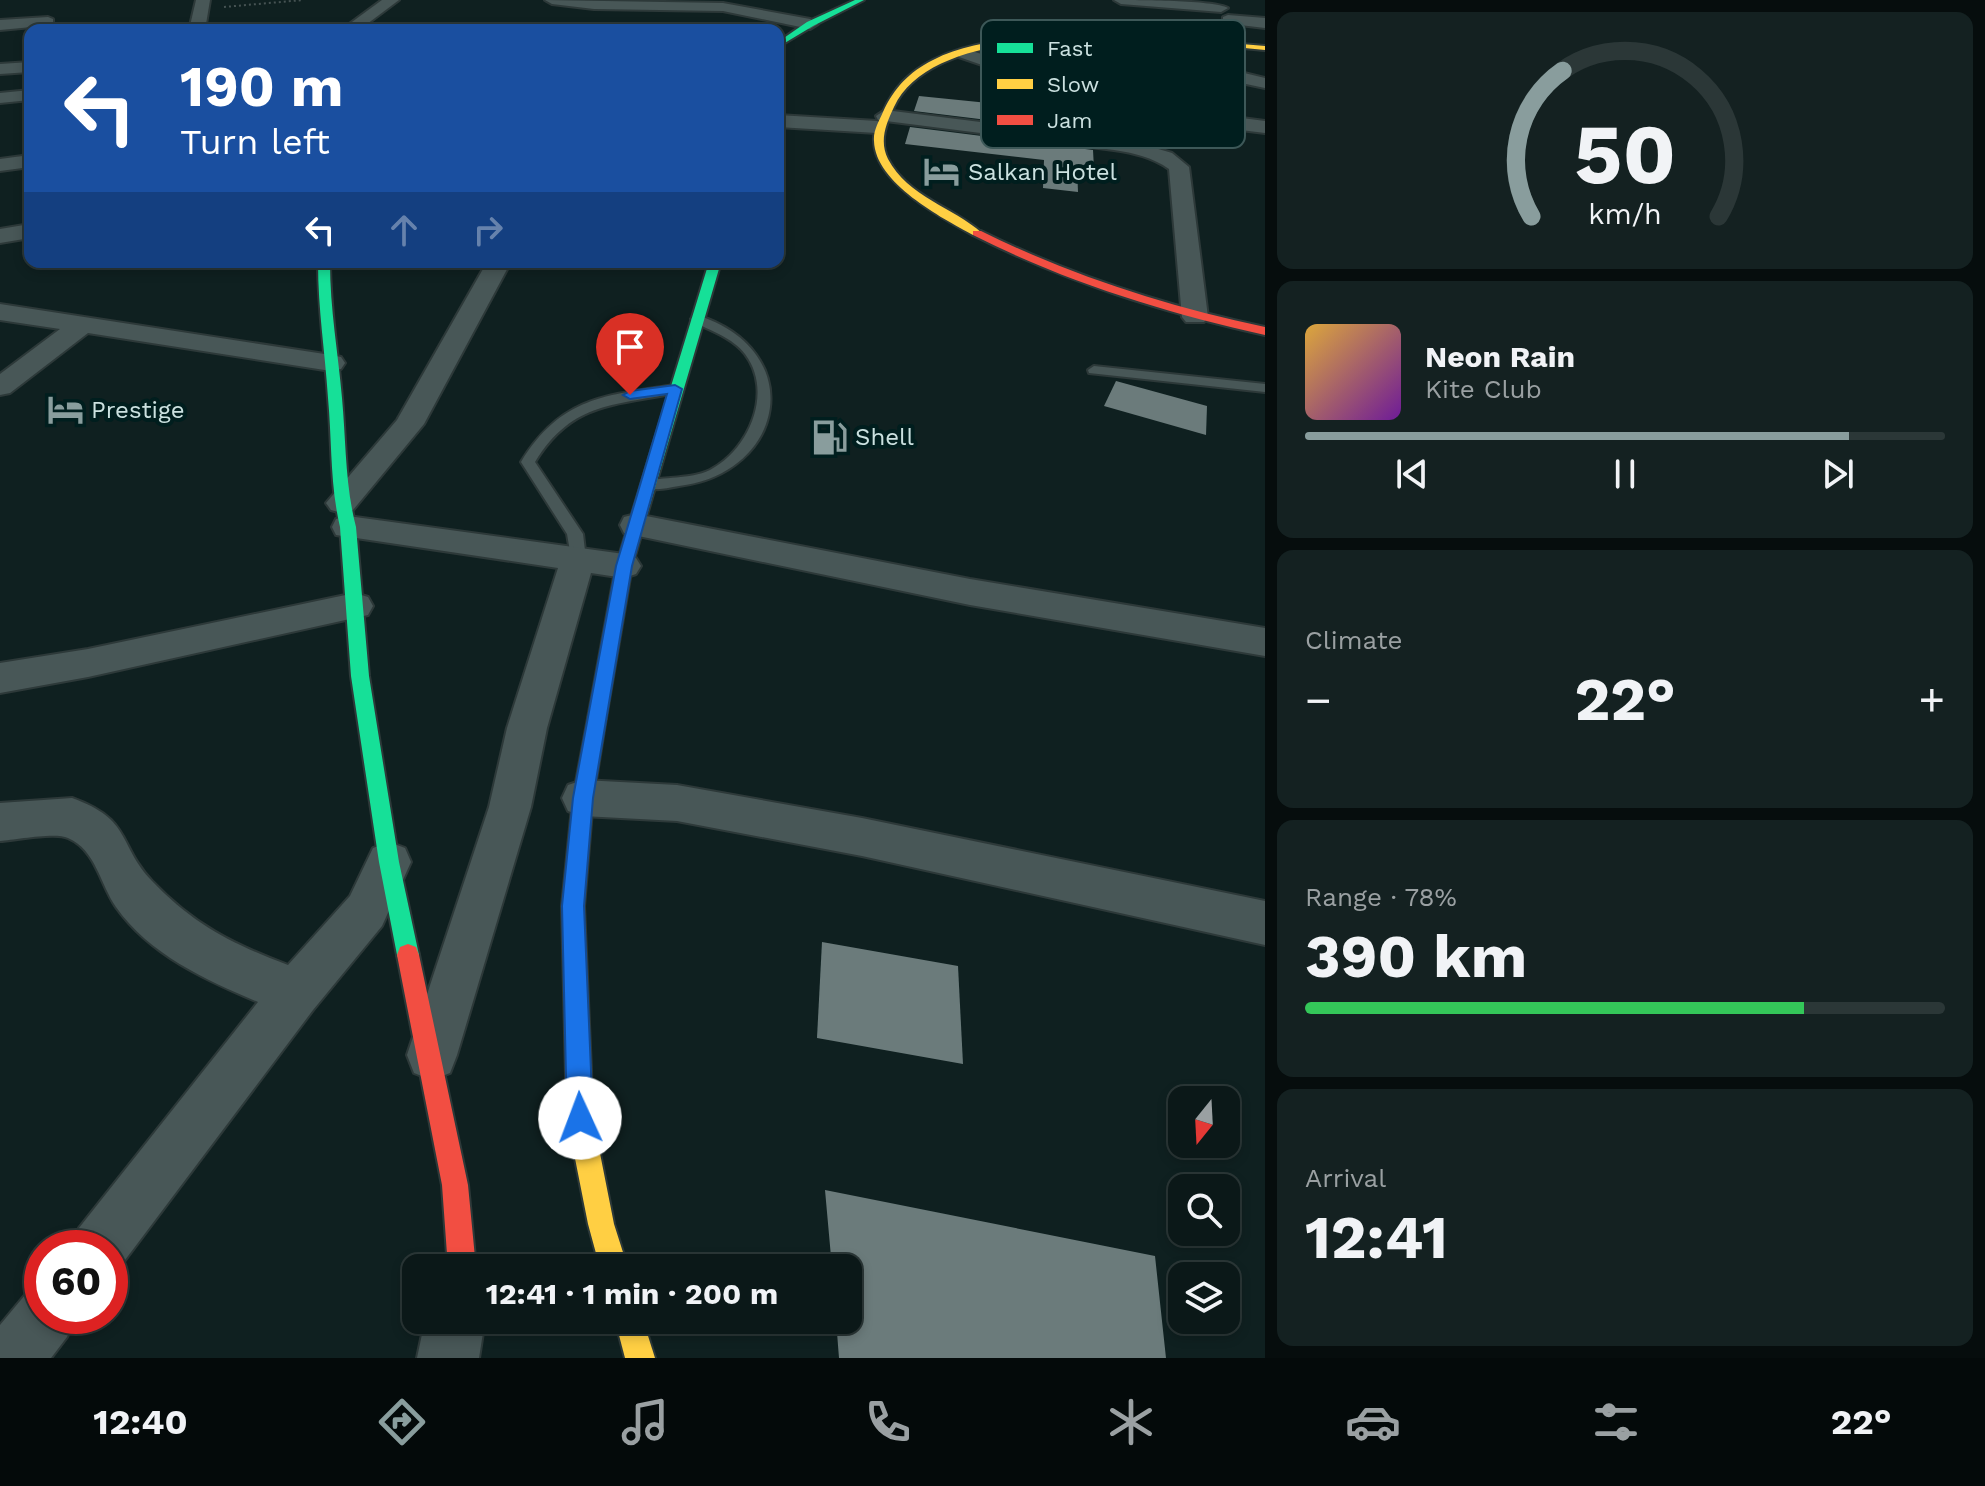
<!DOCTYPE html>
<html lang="en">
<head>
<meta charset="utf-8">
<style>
	body { margin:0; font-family:"Work Sans",sans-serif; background:#142121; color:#f1f3f6; height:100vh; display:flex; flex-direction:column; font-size:30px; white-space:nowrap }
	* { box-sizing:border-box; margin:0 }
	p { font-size:26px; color:#9aa0a2 }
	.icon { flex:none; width:44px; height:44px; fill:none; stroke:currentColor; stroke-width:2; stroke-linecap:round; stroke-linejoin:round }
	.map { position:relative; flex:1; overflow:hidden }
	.drawer { display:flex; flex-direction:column; gap:12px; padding:12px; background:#060d0d; width:720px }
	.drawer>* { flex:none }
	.guide { position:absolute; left:24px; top:24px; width:760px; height:244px; border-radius:16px; box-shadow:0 4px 12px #0003,0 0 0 2px #2b3737; background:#1a4fa0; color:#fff; overflow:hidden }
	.needle { width:52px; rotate:198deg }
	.fabs { position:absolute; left:1168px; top:1086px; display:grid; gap:16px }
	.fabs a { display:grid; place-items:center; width:72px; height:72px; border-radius:16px; background:#0b1818; box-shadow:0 4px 12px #0003,0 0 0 2px #2b3737; font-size:40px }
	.speed { position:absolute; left:24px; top:1230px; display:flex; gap:16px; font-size:40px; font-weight:700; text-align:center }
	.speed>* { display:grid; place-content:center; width:104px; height:104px; border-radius:50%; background:#0b1818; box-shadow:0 4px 12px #0003,0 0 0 2px #2b3737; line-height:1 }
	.speed .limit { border:12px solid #d22; background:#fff; color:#111 }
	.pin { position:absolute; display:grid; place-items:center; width:68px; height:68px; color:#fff; margin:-82px -34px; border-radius:50% 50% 50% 0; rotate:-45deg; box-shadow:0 0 8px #0007 }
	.pin .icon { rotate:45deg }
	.me { position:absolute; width:88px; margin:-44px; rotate:358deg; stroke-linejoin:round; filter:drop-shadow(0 0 6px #0008) }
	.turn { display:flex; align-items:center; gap:28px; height:168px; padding:0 24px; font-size:36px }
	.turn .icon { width:104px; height:104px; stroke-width:2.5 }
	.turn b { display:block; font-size:56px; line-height:68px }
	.lanes { display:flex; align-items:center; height:76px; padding:0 24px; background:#0003; justify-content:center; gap:40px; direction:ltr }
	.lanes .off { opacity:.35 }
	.big { font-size:60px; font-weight:700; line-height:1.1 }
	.drawer .card { flex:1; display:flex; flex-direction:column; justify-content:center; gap:12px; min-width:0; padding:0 28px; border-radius:16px; background:#142121 }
	.drawer .dial { align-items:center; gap:0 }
	.dial svg { height:208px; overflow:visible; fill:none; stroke:#2b3737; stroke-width:7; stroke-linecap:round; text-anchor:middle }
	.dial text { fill:#f1f3f6; stroke:none }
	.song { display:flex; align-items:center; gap:24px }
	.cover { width:96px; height:96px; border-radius:12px; background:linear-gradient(135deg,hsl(40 70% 55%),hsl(280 70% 35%)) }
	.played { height:8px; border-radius:4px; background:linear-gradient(90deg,#899d9d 85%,#2b3737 85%) }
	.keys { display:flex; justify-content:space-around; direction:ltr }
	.heat { display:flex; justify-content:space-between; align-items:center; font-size:44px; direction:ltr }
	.charge { height:12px; border-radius:6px; background:linear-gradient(90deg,#34c759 78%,#2b3737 0) }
	.trip { position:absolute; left:402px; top:1254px; width:460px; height:80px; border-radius:16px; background:#0b1818; box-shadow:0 4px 12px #0003,0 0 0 2px #2b3737; font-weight:700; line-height:80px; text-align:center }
	.tabs { display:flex; height:128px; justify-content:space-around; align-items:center; background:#040a0a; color:#9aa0a2 }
	.tabs .icon { width:56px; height:56px }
	.tabs .on { color:#899d9d }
	.tabs b { font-size:36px; color:#f1f3f6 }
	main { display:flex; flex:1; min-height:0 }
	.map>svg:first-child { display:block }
	.building { fill:#6b7b7b }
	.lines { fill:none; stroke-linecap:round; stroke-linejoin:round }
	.lane-casing { stroke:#2d3939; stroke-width:4 }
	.street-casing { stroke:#2d3939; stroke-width:4 }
	.fast-casing { stroke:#2d3939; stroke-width:4 }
	.slow-casing { stroke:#2d3939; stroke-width:4 }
	.jam-casing { stroke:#2d3939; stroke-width:4 }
	.path { stroke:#465353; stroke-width:2; stroke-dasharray:2 3; stroke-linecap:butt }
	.lane { fill:#485757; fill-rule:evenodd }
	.street { fill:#485757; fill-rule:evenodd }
	.fast { fill:#16e098; fill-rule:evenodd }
	.slow { fill:#ffcf43; fill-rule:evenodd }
	.jam { fill:#f24e42; fill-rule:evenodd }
	.route { fill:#1a73e8; stroke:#114b97; stroke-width:2 }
	.labels { text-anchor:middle; stroke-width:8; stroke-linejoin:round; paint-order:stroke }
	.far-poi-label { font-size:24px; fill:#cbe1e0; stroke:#001e1e; text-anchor:start }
	.key { fill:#001e1e; stroke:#3d5858; stroke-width:2 }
	.key-label { font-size:22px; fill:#cbe1e0 }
</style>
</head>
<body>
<main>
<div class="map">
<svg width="1265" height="1358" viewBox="0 0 1265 1358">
	<rect width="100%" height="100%" fill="#0f2020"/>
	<g class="building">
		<path d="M 919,96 L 1088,113 L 1092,116 L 1093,133 L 914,111 Z"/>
		<path d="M 910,127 L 1093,150 L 1094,169 L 1077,167 L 1078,192 L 1043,188 L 1044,160 L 905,144 Z"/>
		<path d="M 1116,381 L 1207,406 L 1206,435 L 1104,406 Z"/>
		<path d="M 822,942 L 958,966 L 963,1064 L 817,1038 Z"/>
		<path d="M 825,1190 L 1155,1256 L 1166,1358 L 839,1358 L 836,1320 L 848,1320 L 848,1268 L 832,1268 Z"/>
	</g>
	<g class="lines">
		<defs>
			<g id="lane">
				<path d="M 697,315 C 809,351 785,473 679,486 C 668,488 654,491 643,488 L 643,482 C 664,476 689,480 710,470 C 749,450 774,392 745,354 C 733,338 710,330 693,322 L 691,319 Z"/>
				<path d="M 1094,366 L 1265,384 L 1265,392 L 1089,373 L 1088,370 Z"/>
				<path d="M 675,385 L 682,389 L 680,392 C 617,406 573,400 535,462 L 583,534 L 586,559 L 578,565 L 572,563 L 567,534 L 521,462 C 561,397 605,395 675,385 Z"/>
			</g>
			<g id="street">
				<path d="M 196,0 L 210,0 L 205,30 L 189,30 Z"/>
				<path d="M 382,0 L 399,0 L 359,30 L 341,30 Z"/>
				<path d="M 545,0 L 723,3 L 810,19 L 818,24 L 810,29 L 723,11 L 594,9 L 552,4 Z"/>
				<path d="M 1114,0 C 1137,0 1213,0 1228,8 L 1221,12 L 1121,4 Z"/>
				<path d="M 1228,15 L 1265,18 L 1265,28 L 1223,23 L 1223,17 Z"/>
				<path d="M 48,17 L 53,19 L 53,25 L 0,30 L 0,20 Z"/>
				<path d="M 1222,39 L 1230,44 L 1240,72 L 1265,78 L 1265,88 L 1227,80 L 1214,44 Z"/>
				<path d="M 965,49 L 1117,95 L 1188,111 L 1265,121 L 1265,133 C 1159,121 1059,92 959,57 L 957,54 L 959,51 Z"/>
				<path d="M 30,62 L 30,72 L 0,74 L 0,64 Z"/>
				<path d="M 30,90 L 30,100 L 0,103 L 0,93 Z"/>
				<path d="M 885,110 L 1131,141 L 1172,153 L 1189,167 L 1208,317 L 1204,322 L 1186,322 L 1182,317 L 1169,169 C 1152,157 1134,153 1114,150 L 878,120 L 876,116 Z"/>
				<path d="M 778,115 L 877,121 L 886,127 L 877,133 L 778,127 Z"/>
				<path d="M 30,155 L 30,167 L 0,171 L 0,159 Z"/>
				<path d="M 30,224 L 30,238 L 0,243 L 0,229 Z"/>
				<path d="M 487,262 L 511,262 L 424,424 L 353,510 L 342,513 L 331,510 L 326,503 L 397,420 Z"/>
				<path d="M 0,304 L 331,355 L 341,357 L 345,363 L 341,369 L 331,371 L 88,333 L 10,393 L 0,395 L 0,374 L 60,329 L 0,320 Z"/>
				<path d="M 636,514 L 970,579 L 1265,628 L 1265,656 L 970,605 L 624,533 L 620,525 L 624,517 Z"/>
				<path d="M 348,516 L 624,554 L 636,558 L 641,566 L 636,574 L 624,578 L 591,573 L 547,728 L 531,807 L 457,1055 L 450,1073 L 432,1080 L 414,1073 L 407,1055 L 489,807 L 507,728 L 558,568 L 336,535 L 332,527 L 336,519 Z"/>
				<path d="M 355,593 L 368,597 L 373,606 L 368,615 L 88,677 L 0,693 L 0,663 L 88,649 Z"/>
				<path d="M 583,780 L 677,785 L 862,818 L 1265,901 L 1265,945 L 862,856 L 677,821 L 583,816 L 568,811 L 562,798 L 568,785 Z"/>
				<path d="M 72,798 C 133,820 117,844 152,881 C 193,924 232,944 288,965 L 350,896 L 373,848 L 389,842 L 405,848 L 411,862 L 382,926 L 313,1010 L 119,1268 L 110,1272 L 110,1248 L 70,1248 L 79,1228 L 258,1002 C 206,980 150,955 116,907 C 100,884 96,850 68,838 C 55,832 15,840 0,841 L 0,803 Z"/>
				<path d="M 42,1288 L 42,1316 L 76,1316 L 67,1337 L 51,1358 L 0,1358 L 0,1325 L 25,1295 Z"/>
				<path d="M 425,1320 L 485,1320 L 479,1358 L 417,1358 Z"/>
			</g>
			<g id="fast">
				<path d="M 855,0 L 864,0 L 813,26 L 778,47 L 778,42 L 807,22 Z"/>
				<path d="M 318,262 L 330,262 C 330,310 338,351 342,398 C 346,441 345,485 356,527 L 369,676 L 399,862 L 419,955 L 416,963 L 408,966 L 400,963 L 397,955 L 379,862 L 351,676 L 340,527 C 330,485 332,441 328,398 C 325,351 318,310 318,262 Z"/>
				<path d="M 709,262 L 721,262 L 632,566 L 606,718 L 604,723 L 590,723 L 588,718 L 616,566 Z"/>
			</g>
			<g id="slow">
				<path d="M 1078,35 L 1182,39 L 1265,46 L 1265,50 C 1177,42 939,11 894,107 C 886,124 879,141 888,159 C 908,197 953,207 982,233 L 973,235 C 942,218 875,183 874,141 C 873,131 879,121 883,112 C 894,88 909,72 933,60 C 976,38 1031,38 1078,35 Z"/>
				<path d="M 597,711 L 604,713 L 606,718 L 593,798 L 584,906 L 593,1118 L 614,1224 L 628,1268 L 600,1268 L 588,1224 L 567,1118 L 562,906 L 573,798 L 588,718 L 590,713 Z"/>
				<path d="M 615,1320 L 643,1320 L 655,1358 L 625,1358 Z"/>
			</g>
			<g id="jam">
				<path d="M 973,231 L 981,231 C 1072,276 1166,306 1265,327 L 1265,335 C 1163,312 1066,282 973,235 Z"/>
				<path d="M 408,944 L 416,947 L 419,955 L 468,1185 L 476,1268 L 448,1268 L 442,1185 L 397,955 L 400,947 Z"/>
			</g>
		</defs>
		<use href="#lane" class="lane-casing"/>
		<use href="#street" class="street-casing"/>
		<use href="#fast" class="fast-casing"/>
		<use href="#slow" class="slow-casing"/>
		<use href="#jam" class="jam-casing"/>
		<path class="path" d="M 224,7 L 303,0"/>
		<use href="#lane" class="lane"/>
		<use href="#street" class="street"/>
		<use href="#fast" class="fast"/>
		<use href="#slow" class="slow"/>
		<use href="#jam" class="jam"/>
	</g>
	<path class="route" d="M 675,385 L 682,389 L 632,566 L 593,798 L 584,906 L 593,1118 L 589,1127 L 580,1131 L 571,1127 L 567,1118 L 562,906 L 573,798 L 616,566 L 667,394 L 630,399 L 623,395 L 630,391 Z"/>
	<defs>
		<symbol id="hotel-bare" viewBox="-9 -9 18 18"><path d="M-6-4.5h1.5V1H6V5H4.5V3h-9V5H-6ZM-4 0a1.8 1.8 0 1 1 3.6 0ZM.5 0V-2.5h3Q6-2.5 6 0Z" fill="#899d9d" stroke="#001e1e" stroke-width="2.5" paint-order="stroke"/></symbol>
		<symbol id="fuel-bare" viewBox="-9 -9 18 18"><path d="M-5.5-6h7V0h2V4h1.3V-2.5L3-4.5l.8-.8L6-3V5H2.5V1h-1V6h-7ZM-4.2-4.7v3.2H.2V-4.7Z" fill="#899d9d" stroke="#001e1e" stroke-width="2.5" paint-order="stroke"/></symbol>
	</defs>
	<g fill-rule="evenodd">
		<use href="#hotel-bare" x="916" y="146" width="51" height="51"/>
		<use href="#hotel-bare" x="40" y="384" width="51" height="51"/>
		<use href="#fuel-bare" x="804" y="412" width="51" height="51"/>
	</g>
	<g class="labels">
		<g class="far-poi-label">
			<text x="968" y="180">Salkan Hotel</text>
			<text x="91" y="418">Prestige</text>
			<text x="855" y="445">Shell</text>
		</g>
	</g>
	<rect x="981" y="20" width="264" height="128" rx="12" class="key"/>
	<rect x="997" y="43" width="36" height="10" fill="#16e098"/>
	<rect x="997" y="79" width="36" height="10" fill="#ffcf43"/>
	<rect x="997" y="115" width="36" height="10" fill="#f24e42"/>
	<g class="key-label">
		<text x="1047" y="56">Fast</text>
		<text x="1047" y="92">Slow</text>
		<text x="1047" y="128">Jam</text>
	</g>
</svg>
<div class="fabs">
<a><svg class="needle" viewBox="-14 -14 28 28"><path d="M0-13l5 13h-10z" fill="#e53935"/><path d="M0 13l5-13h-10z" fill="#9aa0a2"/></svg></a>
<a><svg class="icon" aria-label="search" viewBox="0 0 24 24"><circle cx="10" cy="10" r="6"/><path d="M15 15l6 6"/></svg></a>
<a><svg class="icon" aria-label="layers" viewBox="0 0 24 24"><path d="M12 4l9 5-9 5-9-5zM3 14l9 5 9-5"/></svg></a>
</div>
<div class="speed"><div class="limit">60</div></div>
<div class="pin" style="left:630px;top:395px;background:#d93025"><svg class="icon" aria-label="arrive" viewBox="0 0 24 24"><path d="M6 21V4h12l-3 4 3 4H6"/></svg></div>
<svg class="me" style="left:580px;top:1118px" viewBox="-20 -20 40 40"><circle r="19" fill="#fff"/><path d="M0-13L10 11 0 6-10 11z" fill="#1a73e8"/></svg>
<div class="trip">12:41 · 1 min · 200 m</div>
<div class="guide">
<div class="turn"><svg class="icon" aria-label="left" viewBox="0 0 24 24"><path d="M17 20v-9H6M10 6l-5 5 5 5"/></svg><div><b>190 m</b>Turn left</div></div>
<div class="lanes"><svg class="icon" aria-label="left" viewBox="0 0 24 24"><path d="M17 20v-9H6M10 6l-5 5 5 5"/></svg><svg class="icon off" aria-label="ahead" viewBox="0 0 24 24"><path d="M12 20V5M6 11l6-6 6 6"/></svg><svg class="icon off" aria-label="right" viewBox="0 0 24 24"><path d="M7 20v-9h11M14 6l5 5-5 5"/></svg></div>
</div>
</div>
<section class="drawer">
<div class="card dial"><svg viewBox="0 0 100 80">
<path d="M14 69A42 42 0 1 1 86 69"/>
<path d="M14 69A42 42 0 0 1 26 13" stroke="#899d9d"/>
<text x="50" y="56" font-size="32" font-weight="700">50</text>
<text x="50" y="72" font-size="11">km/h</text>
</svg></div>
<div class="card">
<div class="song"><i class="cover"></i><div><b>Neon Rain</b><p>Kite Club</p></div></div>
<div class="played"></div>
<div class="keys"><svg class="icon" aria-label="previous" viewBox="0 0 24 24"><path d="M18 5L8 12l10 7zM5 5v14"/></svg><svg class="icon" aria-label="pause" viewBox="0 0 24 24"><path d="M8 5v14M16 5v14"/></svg><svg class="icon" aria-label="next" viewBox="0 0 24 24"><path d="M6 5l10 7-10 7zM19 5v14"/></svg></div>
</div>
<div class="card"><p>Climate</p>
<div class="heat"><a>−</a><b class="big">22°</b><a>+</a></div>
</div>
<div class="card"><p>Range · 78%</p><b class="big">390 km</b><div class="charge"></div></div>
<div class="card"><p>Arrival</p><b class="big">12:41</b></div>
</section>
</main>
<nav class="tabs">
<b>12:40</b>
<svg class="icon on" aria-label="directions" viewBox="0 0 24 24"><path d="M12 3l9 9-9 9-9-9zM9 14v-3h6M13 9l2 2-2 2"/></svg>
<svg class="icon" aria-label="music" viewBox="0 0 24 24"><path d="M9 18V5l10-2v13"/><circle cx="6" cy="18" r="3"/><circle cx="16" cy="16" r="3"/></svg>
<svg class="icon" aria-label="phone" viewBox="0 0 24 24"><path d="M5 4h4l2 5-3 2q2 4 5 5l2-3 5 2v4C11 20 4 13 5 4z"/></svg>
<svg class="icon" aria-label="climate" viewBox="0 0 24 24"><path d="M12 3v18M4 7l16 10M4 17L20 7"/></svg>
<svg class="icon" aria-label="car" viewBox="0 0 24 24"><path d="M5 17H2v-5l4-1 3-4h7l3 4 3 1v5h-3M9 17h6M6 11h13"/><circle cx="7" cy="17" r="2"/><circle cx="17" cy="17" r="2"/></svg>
<svg class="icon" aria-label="filters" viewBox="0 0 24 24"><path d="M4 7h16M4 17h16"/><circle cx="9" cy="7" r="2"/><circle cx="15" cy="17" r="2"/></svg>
<b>22°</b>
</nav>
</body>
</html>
